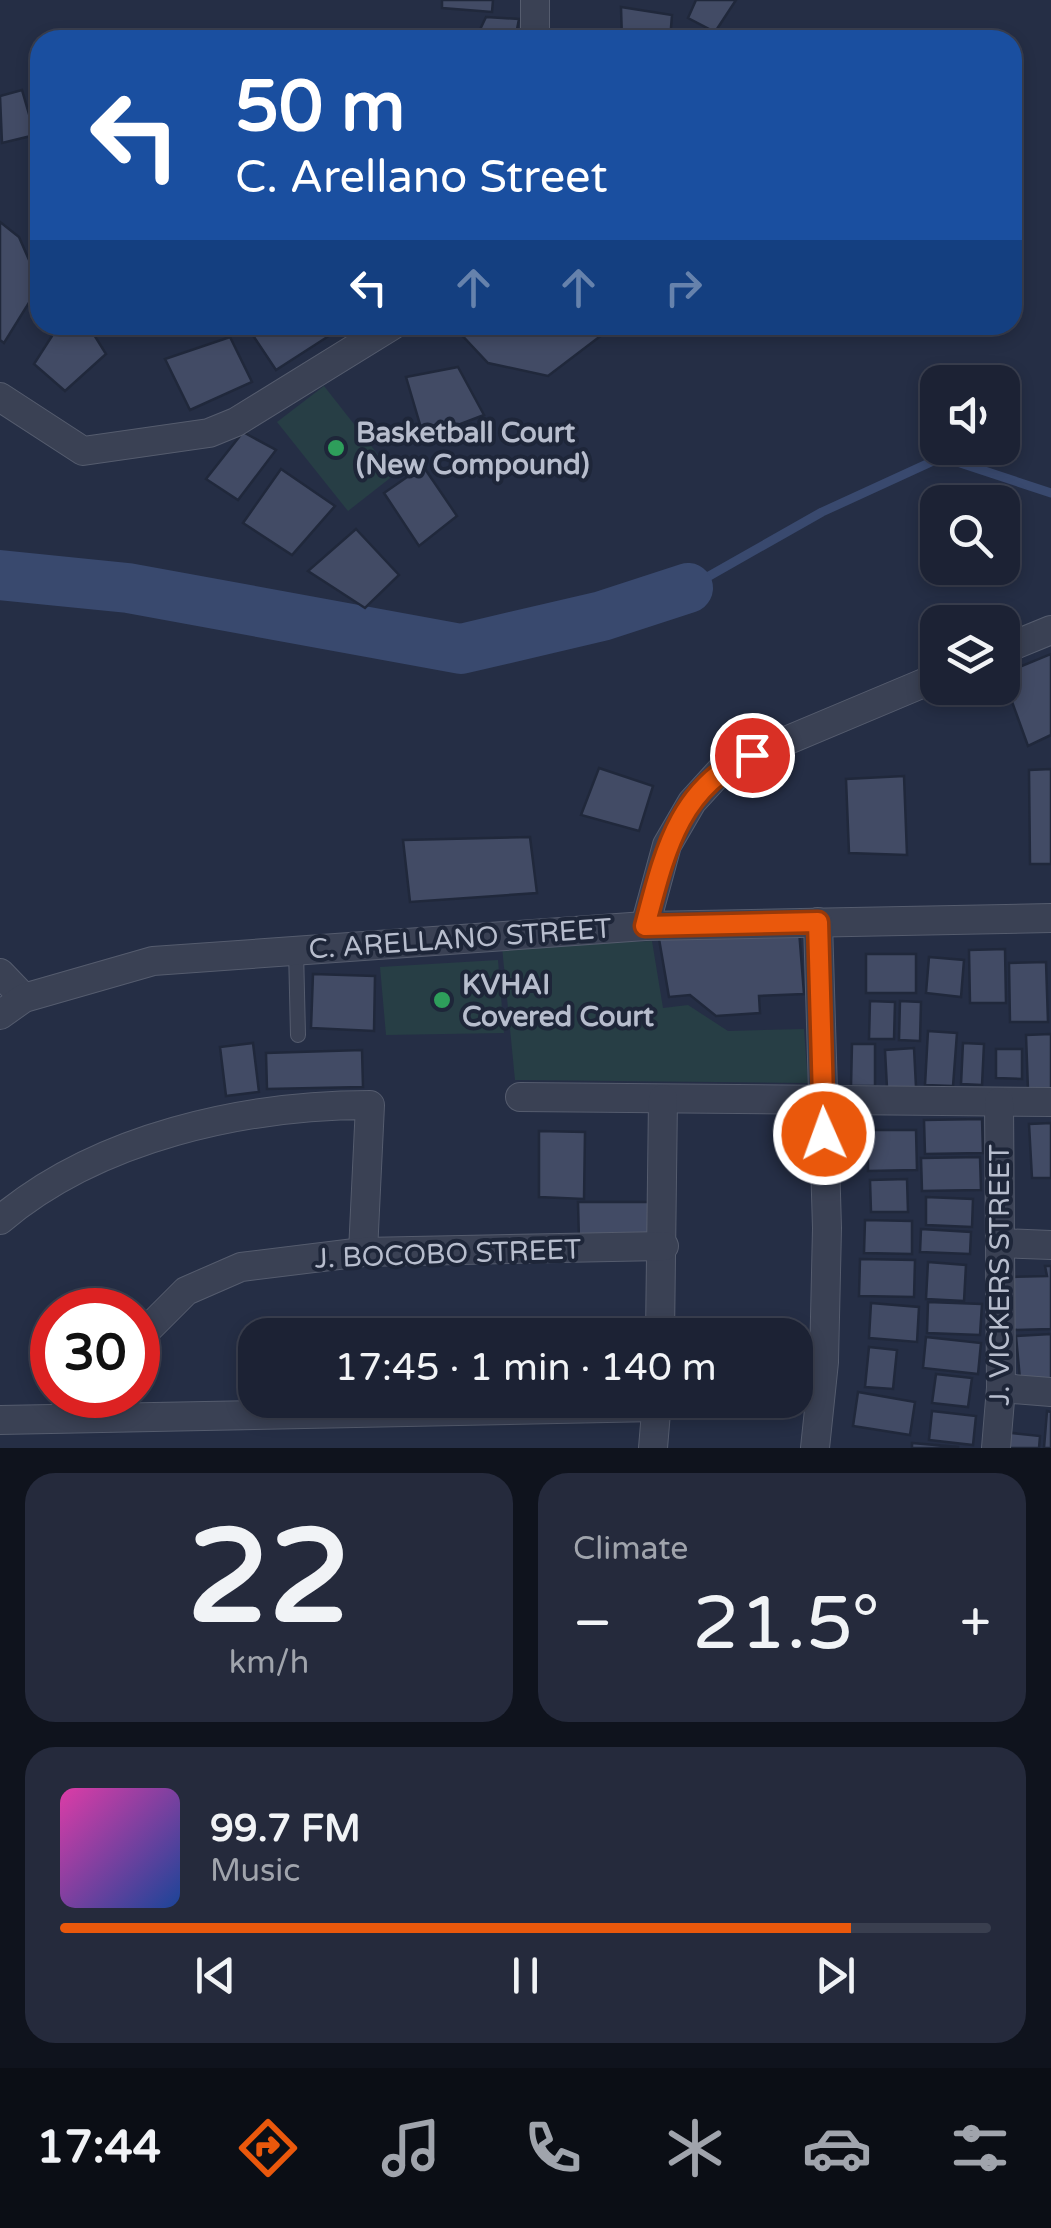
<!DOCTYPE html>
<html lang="en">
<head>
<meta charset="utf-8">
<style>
	body { margin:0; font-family:"Varela Round",sans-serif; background:#252a3c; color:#f1f3f6; height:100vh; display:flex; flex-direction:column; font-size:38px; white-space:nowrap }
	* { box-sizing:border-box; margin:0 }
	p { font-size:32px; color:#a0a4ac }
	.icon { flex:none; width:55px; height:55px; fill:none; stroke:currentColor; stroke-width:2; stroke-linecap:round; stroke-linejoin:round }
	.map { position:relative; height:1448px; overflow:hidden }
	.details { display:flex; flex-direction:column; gap:25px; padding:25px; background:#0f131d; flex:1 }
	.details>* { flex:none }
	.banner { position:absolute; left:30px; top:30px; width:992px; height:305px; border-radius:30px; box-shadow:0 5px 15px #0003,0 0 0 2px #3a3f4f; background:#1a4fa0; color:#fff; overflow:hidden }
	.controls { position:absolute; left:920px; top:365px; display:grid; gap:20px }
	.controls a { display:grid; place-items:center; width:100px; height:100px; border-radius:20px; background:#1c2234; box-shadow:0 5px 15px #0003,0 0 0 2px #3a3f4f; font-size:50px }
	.speed { position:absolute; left:30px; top:1288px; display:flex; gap:20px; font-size:50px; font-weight:700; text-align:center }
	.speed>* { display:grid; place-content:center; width:130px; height:130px; border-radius:50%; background:#1c2234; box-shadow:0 5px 15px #0003,0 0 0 2px #3a3f4f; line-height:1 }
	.speed .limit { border:15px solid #d22; background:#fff; color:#111 }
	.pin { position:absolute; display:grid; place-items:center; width:85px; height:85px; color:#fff; margin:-42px; border:5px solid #fff; border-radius:50%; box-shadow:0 2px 10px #0007 }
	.me { position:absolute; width:110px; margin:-55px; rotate:358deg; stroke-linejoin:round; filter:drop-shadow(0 0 8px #0008) }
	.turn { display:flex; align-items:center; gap:35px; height:210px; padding:0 40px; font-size:45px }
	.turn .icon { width:130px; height:130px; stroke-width:2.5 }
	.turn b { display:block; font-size:70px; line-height:85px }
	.lanes { display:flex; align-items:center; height:95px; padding:0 40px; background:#0003; justify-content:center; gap:50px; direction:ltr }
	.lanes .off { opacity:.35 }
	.big { font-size:75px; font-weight:600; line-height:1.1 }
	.details .widget { flex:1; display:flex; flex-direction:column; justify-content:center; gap:15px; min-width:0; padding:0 35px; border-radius:30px; background:#252a3c }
	.details .dial { align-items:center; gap:0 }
	.dial b { font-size:130px; line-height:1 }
	.song { display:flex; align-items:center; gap:30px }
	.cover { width:120px; height:120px; border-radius:15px; background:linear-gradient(135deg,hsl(320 70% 55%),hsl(220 70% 35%)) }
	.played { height:10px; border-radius:5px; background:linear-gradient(90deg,#ea580c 85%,#3a3f4f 85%) }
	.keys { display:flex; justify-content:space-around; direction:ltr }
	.heat { display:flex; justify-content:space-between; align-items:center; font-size:55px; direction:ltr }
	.details .tiles { flex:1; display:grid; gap:25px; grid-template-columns:1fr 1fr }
	.widget:last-child { grid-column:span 2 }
	.trip { position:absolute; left:238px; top:1318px; width:575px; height:100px; border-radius:30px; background:#1c2234; box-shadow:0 5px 15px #0003,0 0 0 2px #3a3f4f; font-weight:600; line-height:100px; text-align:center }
	.menu { display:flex; height:160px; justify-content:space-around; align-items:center; background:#0b0e15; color:#a0a4ac }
	.menu .icon { width:70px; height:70px }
	.menu .selected { color:#ea580c }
	.menu b { font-size:45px; color:#f1f3f6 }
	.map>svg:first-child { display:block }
	.green { fill:#273e45 }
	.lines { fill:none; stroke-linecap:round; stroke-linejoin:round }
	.stream { stroke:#39496e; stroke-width:9 }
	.river { stroke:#39496e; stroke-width:50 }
	.building { fill:#424b65; stroke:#20283b; stroke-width:2.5 }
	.service-casing { stroke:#555c6e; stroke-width:16 }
	.minor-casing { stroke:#555c6e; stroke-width:30 }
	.service { stroke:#3a4154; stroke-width:14 }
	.minor { stroke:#3a4154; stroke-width:28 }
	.route-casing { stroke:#983908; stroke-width:25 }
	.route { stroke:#ea580c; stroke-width:18 }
	.leisure-dot { fill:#2e9e5b; stroke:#1e2639; stroke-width:4 }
	.labels { text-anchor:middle; stroke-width:8; stroke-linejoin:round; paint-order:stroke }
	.poi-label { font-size:28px; font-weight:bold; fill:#b7bdcd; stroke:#1e2639; text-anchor:start }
	.street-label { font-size:28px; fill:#b7bdcd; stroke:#1e2639 }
</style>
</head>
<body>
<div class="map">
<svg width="1051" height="1448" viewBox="0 0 1051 1448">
	<rect width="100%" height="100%" fill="#252e45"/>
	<g class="green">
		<path d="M 324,386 L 394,475 L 348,511 L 277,422 Z"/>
		<path d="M 652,941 L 663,1008 L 688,1005 L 728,1031 L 804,1029 L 808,1083 L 515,1080 L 502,947 Z"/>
		<path d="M 498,960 L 504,1033 L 386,1035 L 380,967 Z"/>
	</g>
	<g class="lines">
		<path class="stream" d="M 688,588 L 822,512 L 942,457 L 1051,493"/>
		<path class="river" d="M 0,575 L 128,588 L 461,649 L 602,616 L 688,588"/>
	</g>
	<g class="building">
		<path d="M 442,0 L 493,0 L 492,12 L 442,8 Z"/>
		<path d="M 696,0 L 736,0 L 715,32 L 688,18 Z"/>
		<path d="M 621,7 L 672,15 L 670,40 L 622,40 Z"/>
		<path d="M 486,17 L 519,19 L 515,40 L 475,40 Z"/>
		<path d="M 22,90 L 35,135 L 2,143 L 0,96 Z"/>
		<path d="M 0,222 L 19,237 L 40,285 L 4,343 L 0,340 Z"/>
		<path d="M 59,325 L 88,325 L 106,354 L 65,391 L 34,364 Z"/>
		<path d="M 246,325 L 330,325 L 335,332 L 276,370 Z"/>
		<path d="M 459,325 L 615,325 L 548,376 L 488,363 L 457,330 Z"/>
		<path d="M 230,337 L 252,382 L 190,410 L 165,359 Z"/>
		<path d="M 458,367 L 484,415 L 424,438 L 406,377 Z"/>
		<path d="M 243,432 L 276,450 L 238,500 L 206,479 Z"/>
		<path d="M 423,466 L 457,516 L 419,546 L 384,493 Z"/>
		<path d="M 281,469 L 335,506 L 292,555 L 243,523 Z"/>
		<path d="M 356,529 L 399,575 L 365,608 L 308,571 Z"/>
		<path d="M 1051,654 L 1051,735 L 1028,746 L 1002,674 Z"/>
		<path d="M 599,768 L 653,786 L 639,831 L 581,815 Z"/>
		<path d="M 1051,769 L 1051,864 L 1030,864 L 1029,770 Z"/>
		<path d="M 904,776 L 907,855 L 849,853 L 846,779 Z"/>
		<path d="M 530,837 L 537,893 L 410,902 L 403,840 Z"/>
		<path d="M 799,930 L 804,994 L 759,996 L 760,1013 L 716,1016 L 690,995 L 669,997 L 659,939 Z"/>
		<path d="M 1005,949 L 1006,1003 L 970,1003 L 969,950 Z"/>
		<rect x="866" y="954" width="50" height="39"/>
		<path d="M 929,957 L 964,960 L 961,997 L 926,993 Z"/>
		<path d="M 1046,962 L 1048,1022 L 1010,1022 L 1009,963 Z"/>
		<path d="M 313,974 L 375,976 L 374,1031 L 311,1028 Z"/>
		<path d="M 870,1001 L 895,1002 L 894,1039 L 869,1039 Z"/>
		<path d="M 900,1001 L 921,1002 L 920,1041 L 899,1040 Z"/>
		<path d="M 928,1031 L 957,1033 L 953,1086 L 925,1085 Z"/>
		<path d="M 1051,1034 L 1051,1089 L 1028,1090 L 1026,1035 Z"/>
		<path d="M 253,1043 L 259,1092 L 226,1096 L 220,1047 Z"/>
		<path d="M 963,1043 L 984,1044 L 982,1085 L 961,1084 Z"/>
		<path d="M 852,1044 L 875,1044 L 875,1086 L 851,1086 Z"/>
		<path d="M 914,1048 L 916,1087 L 887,1088 L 885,1050 Z"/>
		<path d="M 996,1049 L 1022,1049 L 1022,1079 L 996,1078 Z"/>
		<path d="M 362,1050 L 363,1087 L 267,1089 L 266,1053 Z"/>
		<path d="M 982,1119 L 983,1153 L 925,1154 L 924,1120 Z"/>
		<path d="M 1051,1123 L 1051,1178 L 1032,1178 L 1029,1124 Z"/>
		<path d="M 868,1130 L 916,1130 L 917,1170 L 868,1171 Z"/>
		<path d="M 539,1131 L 585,1132 L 584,1199 L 539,1197 Z"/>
		<path d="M 980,1157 L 981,1190 L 922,1191 L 921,1158 Z"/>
		<path d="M 907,1179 L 908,1212 L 871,1212 L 870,1180 Z"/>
		<path d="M 926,1197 L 973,1199 L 972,1227 L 926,1225 Z"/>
		<path d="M 578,1202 L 650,1202 L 651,1241 L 579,1241 Z"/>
		<path d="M 865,1220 L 912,1221 L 912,1254 L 864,1253 Z"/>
		<path d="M 921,1229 L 971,1232 L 970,1254 L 920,1252 Z"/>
		<path d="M 860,1259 L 915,1260 L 914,1297 L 859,1296 Z"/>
		<path d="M 928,1262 L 966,1265 L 964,1301 L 926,1299 Z"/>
		<path d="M 1045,1266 L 1051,1266 L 1051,1329 L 1012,1330 L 1011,1277 L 1047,1276 Z"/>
		<path d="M 928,1302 L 982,1304 L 980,1335 L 927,1333 Z"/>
		<path d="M 871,1303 L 919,1307 L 917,1342 L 869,1338 Z"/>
		<path d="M 1051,1334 L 1051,1383 L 1020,1379 L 1016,1336 Z"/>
		<path d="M 926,1337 L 981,1343 L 978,1374 L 923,1368 Z"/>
		<path d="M 869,1347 L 897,1350 L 893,1389 L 865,1387 Z"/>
		<path d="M 936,1374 L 972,1378 L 968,1407 L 932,1403 Z"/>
		<path d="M 858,1392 L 915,1402 L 910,1435 L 853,1426 Z"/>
		<path d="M 932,1411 L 976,1416 L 973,1445 L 929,1440 Z"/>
		<path d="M 1047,1411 L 1051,1412 L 1051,1448 L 1044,1448 Z"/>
		<path d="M 1003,1432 L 1040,1436 L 1039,1448 L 1001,1448 Z"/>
		<path d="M 912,1443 L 958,1447 L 958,1448 L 912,1448 Z"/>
	</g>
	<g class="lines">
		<defs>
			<path id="service" d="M 296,950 L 298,1035"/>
			<g id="minor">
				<path d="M 535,40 L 535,0"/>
				<path d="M 0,397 L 83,451 L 209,433 L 236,422 L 393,325"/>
				<path d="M 1002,650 L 1051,630"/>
				<path d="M 645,926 L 667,845 L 692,802 L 724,767 L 938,677"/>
				<path d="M 0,973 L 24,998"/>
				<path d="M 0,1015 L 24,998 L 153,961 L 645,926 L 1051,918"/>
				<path d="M 520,1097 L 1051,1102"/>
				<path d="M 0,1220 C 98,1137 245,1105 370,1105 L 363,1252"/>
				<path d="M 1000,1243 L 1051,1245"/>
				<path d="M 660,1335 L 663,1099"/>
				<path d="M 138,1339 L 186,1291 L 241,1267 L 363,1252 L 664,1246"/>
				<path d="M 1001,1388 L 1051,1392"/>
				<path d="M 0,1420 L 657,1407"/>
				<path d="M 653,1448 L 657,1400"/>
				<path d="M 815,1448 L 824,1362 L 827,1228 L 818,922"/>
				<path d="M 996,1448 L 1001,1388 L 999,1102"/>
			</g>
		</defs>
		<use href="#service" class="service-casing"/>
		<use href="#minor" class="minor-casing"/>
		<use href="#service" class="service"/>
		<use href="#minor" class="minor"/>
	</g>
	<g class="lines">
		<defs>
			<path id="route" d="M 752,755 C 678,786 664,855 645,926 L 818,922 L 824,1134"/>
		</defs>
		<use href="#route" class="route-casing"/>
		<use href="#route" class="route"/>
	</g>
	<g class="leisure-dot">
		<circle cx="336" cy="448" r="10"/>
		<circle cx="442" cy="1000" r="10"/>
	</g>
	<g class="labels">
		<g class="poi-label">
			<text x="356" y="442">Basketball Court<tspan x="356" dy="32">(New Compound)</tspan></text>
			<text x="462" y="994">KVHAI<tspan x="462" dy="32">Covered Court</tspan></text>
		</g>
		<g class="street-label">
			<text transform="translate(460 938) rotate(-4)" y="10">C. ARELLANO STREET</text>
			<text transform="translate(448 1253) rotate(-2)" y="10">J. BOCOBO STREET</text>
			<text transform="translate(999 1275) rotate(-90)" y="10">J. VICKERS STREET</text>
		</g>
	</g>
</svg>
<div class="controls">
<a><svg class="icon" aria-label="sound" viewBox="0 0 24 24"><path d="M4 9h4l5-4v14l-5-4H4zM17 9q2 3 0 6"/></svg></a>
<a><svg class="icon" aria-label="search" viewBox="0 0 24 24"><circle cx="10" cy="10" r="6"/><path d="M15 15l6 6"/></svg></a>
<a><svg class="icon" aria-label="layers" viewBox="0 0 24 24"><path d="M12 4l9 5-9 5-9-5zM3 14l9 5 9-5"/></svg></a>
</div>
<div class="speed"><div class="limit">30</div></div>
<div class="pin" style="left:752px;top:755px;background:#d93025"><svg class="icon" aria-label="arrive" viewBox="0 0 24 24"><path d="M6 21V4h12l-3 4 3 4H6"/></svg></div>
<svg class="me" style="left:824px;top:1134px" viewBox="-20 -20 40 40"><circle r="17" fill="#ea580c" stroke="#fff" stroke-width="3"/><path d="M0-11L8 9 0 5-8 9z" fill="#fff"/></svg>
<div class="trip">17:45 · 1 min · 140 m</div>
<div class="banner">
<div class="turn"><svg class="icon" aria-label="left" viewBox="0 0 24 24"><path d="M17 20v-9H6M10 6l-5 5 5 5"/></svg><div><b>50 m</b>C. Arellano Street</div></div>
<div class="lanes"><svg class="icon" aria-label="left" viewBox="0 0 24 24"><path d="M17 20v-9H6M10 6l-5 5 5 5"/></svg><svg class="icon off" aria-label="ahead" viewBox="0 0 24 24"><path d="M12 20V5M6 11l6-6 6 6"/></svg><svg class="icon off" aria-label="ahead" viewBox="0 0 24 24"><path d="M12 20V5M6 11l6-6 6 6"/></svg><svg class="icon off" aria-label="right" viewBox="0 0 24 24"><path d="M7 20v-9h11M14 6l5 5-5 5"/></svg></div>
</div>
</div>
<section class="details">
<div class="tiles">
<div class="widget dial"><b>22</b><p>km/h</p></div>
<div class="widget"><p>Climate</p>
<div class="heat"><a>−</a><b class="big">21.5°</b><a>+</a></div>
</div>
<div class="widget">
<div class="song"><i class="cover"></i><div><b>99.7 FM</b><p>Music</p></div></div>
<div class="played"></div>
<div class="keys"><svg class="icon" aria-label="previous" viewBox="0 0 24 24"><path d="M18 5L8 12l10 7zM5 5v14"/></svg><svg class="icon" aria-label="pause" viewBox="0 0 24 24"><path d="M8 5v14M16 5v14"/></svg><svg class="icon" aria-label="next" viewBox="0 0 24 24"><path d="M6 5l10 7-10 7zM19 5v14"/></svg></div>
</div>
</div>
</section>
<nav class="menu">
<b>17:44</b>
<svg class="icon selected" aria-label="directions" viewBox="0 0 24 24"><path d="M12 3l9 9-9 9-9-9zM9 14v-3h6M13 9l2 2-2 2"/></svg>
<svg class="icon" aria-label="music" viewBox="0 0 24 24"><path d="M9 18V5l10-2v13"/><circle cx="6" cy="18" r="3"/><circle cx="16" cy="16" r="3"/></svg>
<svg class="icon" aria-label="phone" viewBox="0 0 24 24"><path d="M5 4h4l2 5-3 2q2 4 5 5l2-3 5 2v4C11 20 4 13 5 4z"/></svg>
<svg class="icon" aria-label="climate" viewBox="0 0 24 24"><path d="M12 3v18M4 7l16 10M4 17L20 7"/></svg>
<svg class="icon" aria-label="car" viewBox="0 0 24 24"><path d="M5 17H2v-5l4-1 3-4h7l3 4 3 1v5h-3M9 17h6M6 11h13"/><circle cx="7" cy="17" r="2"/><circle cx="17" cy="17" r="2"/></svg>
<svg class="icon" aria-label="filters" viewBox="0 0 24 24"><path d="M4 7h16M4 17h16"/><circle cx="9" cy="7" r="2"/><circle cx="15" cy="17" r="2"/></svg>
</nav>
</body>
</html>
